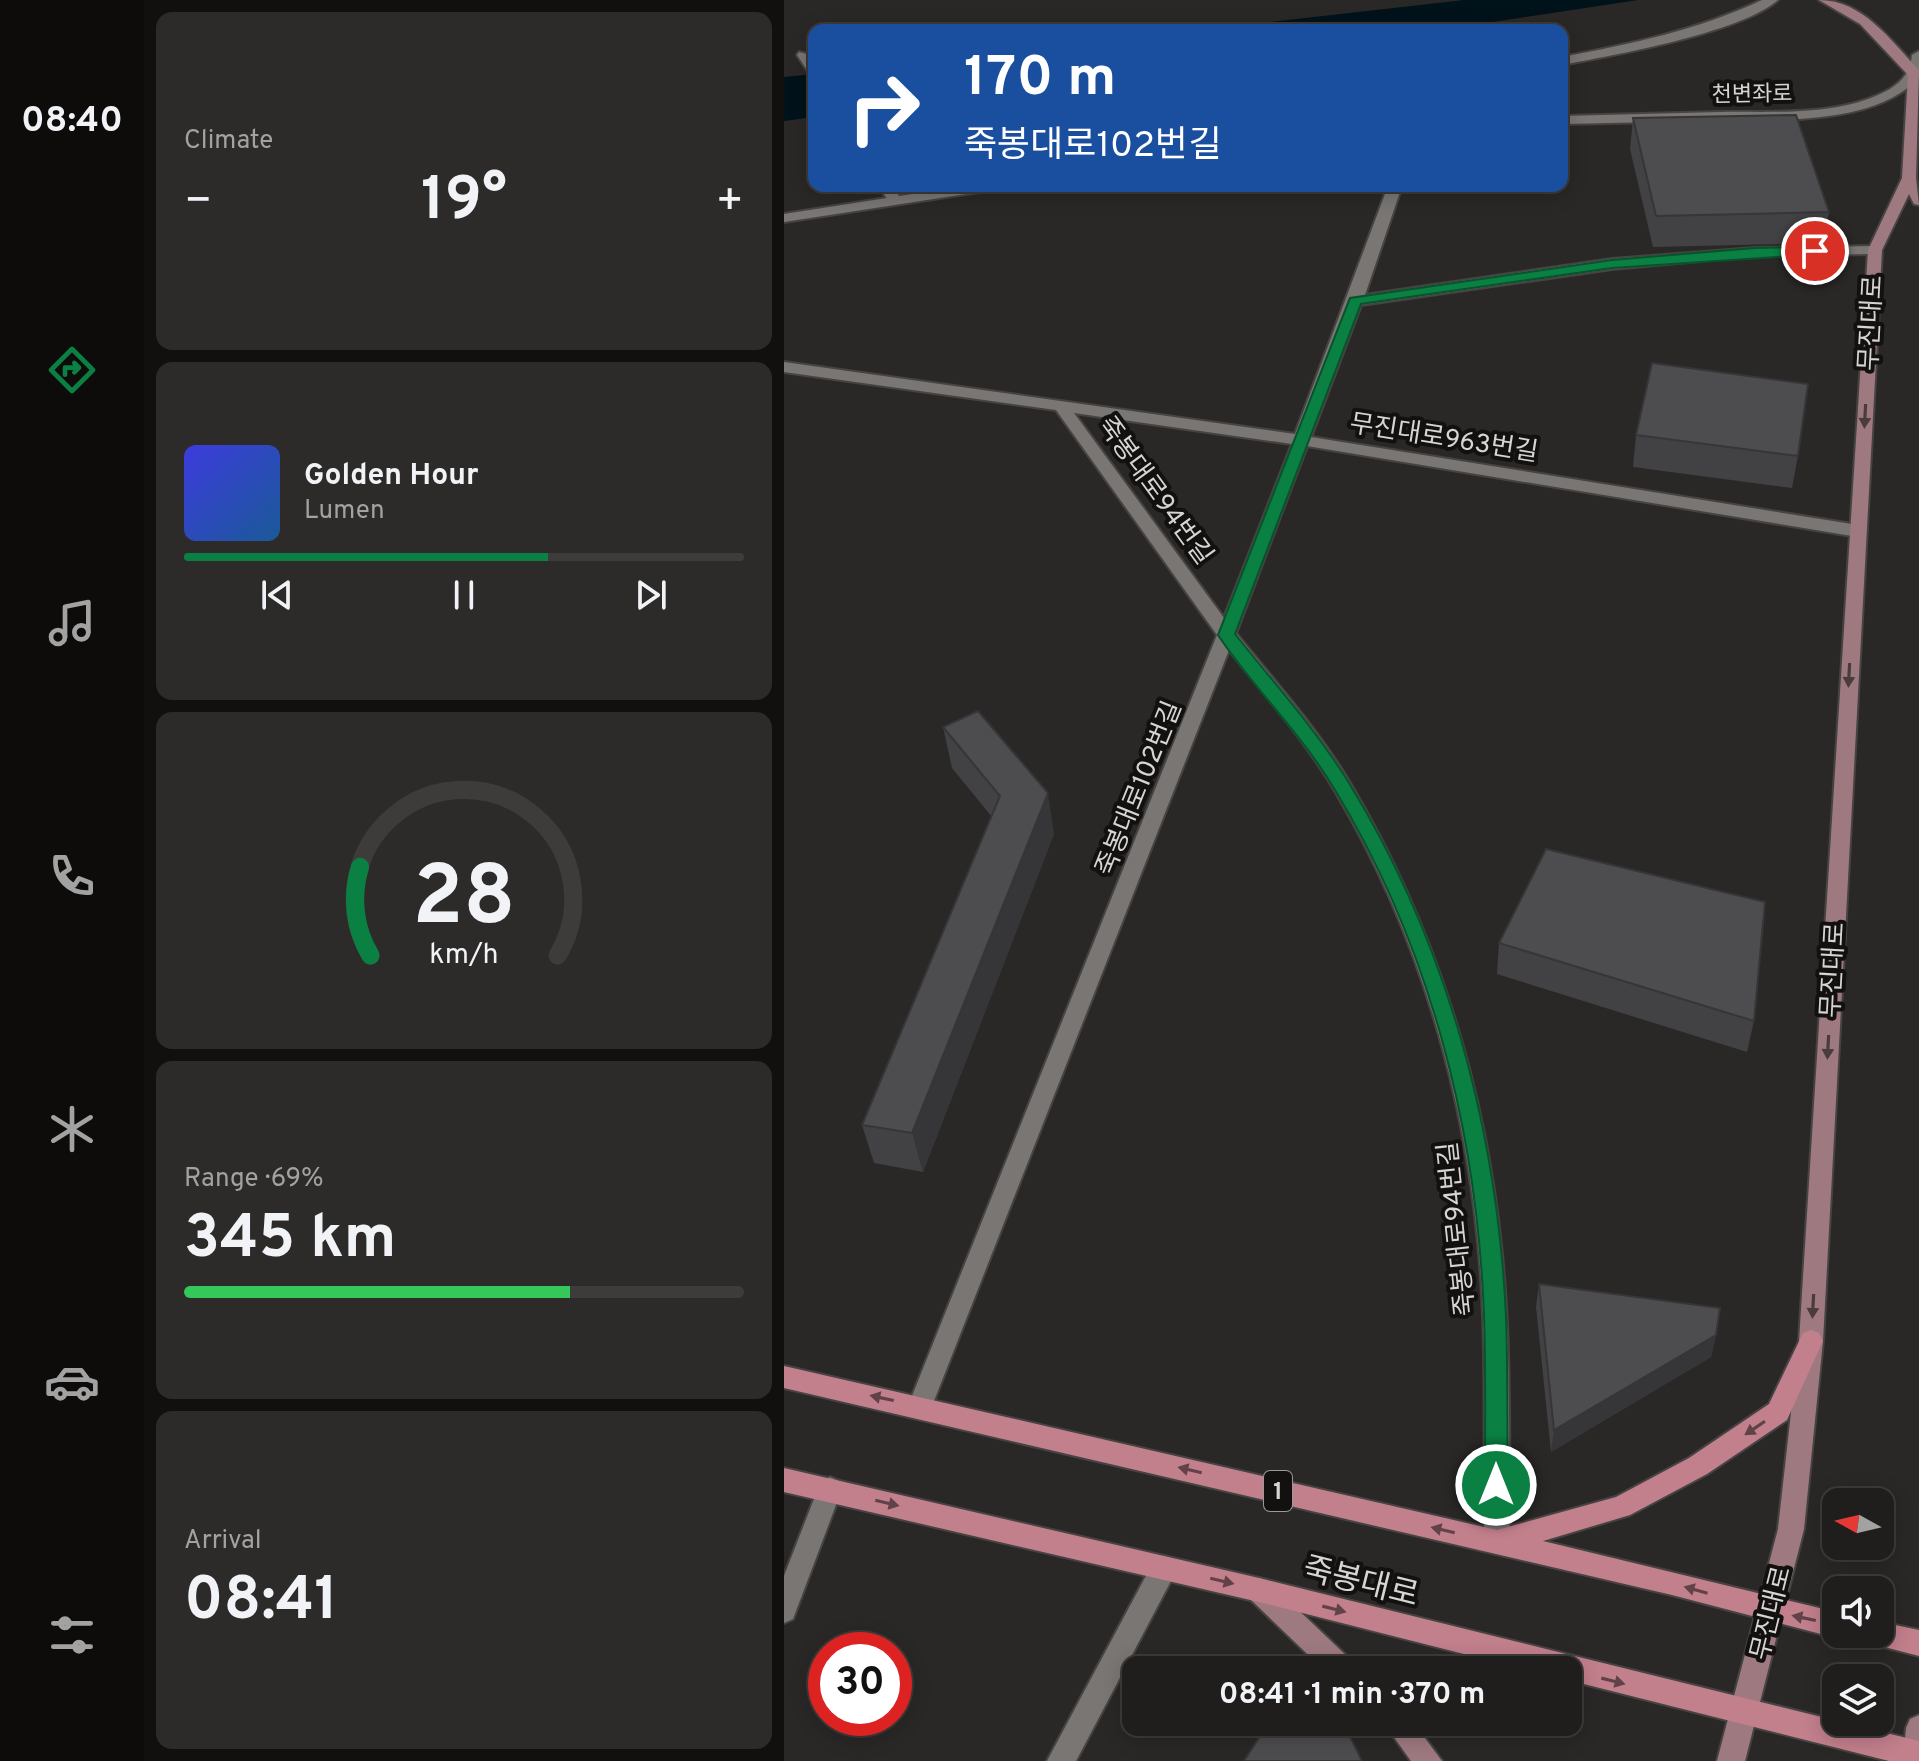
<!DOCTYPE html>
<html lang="en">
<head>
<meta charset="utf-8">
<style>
	body { margin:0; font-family:Overpass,"Noto Sans KR",sans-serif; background:#2d2b29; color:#f1f3f6; height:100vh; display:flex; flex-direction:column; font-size:30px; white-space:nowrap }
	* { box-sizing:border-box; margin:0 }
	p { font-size:26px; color:#a2a2a3 }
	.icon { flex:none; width:44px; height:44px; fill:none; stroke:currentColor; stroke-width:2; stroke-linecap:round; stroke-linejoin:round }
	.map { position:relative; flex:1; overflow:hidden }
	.drawer { display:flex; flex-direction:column; gap:12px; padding:12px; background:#12100f; width:640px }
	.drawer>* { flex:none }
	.top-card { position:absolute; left:24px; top:24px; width:760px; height:168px; border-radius:16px; box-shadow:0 4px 20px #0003,0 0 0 2px #3d3c3b; background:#1a4fa0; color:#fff; overflow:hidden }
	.needle { width:52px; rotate:278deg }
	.fabs { position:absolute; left:1038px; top:1488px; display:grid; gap:16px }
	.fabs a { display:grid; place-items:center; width:72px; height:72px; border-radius:16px; background:#201e1c; box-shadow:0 4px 20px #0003,0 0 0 2px #3d3c3b; font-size:40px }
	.speed { position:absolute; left:24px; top:1632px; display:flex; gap:16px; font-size:40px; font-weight:700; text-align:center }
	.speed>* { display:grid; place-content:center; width:104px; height:104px; border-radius:50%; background:#201e1c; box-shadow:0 4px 20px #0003,0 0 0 2px #3d3c3b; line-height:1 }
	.speed .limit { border:12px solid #d22; background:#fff; color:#111 }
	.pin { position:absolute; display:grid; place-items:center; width:68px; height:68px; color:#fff; margin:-34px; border:4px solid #fff; border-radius:50%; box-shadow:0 2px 8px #0007 }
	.me { position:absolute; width:88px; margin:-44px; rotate:0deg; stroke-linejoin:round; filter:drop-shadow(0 0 6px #0008) }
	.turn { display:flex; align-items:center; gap:28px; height:168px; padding:0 24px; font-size:36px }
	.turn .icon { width:104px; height:104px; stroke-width:2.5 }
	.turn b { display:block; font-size:56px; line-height:68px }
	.big { font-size:60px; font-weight:700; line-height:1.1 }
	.drawer .card { flex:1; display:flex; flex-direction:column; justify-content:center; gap:12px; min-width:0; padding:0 28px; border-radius:16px; background:#2d2b29 }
	.drawer .dial { align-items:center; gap:0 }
	.dial svg { height:208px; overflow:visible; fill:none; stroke:#3d3c3b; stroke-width:7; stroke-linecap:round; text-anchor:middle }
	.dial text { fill:#f1f3f6; stroke:none }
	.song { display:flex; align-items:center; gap:24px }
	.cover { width:96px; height:96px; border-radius:12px; background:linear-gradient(135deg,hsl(240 70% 55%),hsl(210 70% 35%)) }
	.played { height:8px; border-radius:4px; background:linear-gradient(90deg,#0b8043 65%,#3d3c3b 65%) }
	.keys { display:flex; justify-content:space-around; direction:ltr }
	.heat { display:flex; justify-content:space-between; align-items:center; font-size:44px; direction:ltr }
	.charge { height:12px; border-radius:6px; background:linear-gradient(90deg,#34c759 69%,#3d3c3b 0) }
	.trip { position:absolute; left:338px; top:1656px; width:460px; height:80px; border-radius:16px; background:#201e1c; box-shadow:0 4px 20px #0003,0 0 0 2px #3d3c3b; font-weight:700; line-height:80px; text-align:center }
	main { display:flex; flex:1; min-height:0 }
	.menu { display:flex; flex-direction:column; width:144px; justify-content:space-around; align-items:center; background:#0d0c0b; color:#a2a2a3 }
	.menu .icon { width:56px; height:56px }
	.menu .current { color:#0b8043 }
	.menu b { font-size:36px; color:#f1f3f6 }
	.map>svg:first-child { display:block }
	.water { fill:#00121a }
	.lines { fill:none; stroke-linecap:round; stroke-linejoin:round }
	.service-casing { stroke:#464342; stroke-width:4 }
	.pedestrian-casing { stroke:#464342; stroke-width:4 }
	.minor-casing { stroke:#464342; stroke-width:4 }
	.tertiary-casing { stroke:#464342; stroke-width:4 }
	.secondary-casing { stroke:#464342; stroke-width:4 }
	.primary-casing { stroke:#464342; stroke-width:4 }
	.service { fill:#797674; fill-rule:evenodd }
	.pedestrian { fill:#797674; fill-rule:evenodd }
	.minor { fill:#797674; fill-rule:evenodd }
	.tertiary { fill:#797674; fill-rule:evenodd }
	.secondary { fill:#9e7a80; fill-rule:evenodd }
	.primary { fill:#c27f8c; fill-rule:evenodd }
	.wall { fill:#424144 }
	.shaded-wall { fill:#363537 }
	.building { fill:#4d4c4f; stroke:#363537; stroke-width:2 }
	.oneway { fill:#4a3b3d }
	.oneway2 { fill:#614248 }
	.route { fill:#0b8043; stroke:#07532c; stroke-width:2 }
	.labels { text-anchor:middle; stroke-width:8; stroke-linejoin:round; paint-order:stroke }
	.far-street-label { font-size:22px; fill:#d6d5d4; stroke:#121110 }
	.shield { fill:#121110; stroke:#9b9a99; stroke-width:2 }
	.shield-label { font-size:24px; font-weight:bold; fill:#d6d5d4 }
	.street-label { font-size:26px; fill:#d6d5d4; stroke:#121110 }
	.near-street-label { font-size:32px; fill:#d6d5d4; stroke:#121110 }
</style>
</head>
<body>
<main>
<nav class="menu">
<b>08:40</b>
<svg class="icon current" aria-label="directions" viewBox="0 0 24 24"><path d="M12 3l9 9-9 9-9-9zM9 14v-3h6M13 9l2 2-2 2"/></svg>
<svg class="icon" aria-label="music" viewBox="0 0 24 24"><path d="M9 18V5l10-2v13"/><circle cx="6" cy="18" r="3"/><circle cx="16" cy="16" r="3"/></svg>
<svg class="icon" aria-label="phone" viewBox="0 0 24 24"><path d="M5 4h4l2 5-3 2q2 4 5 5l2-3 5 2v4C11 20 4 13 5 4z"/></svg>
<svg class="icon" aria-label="climate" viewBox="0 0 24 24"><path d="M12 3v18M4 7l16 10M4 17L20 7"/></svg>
<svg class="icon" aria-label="car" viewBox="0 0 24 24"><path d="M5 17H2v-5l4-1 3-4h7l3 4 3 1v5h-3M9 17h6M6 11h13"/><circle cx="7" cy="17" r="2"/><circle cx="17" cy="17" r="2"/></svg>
<svg class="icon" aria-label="filters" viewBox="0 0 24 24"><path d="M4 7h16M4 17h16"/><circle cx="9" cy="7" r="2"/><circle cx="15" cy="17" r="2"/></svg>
</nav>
<section class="drawer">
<div class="card"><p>Climate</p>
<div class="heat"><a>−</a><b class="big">19°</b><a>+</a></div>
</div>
<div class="card">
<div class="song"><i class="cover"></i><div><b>Golden Hour</b><p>Lumen</p></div></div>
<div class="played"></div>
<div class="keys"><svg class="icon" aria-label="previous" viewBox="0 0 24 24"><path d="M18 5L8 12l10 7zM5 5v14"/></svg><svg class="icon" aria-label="pause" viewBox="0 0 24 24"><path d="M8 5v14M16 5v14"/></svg><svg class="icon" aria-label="next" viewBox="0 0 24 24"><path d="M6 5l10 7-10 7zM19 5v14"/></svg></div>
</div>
<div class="card dial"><svg viewBox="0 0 100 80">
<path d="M14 69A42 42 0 1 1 86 69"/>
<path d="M14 69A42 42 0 0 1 10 35" stroke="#0b8043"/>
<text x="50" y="56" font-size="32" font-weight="700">28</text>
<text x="50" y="72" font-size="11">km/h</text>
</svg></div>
<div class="card"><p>Range · 69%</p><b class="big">345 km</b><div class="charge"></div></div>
<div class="card"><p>Arrival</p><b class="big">08:41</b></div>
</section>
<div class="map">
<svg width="1135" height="1761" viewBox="0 0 1135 1761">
	<rect width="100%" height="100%" fill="#2a2826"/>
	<g class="water">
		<path d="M 680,0 L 854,0 L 655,30 L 415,30 Z"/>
		<path d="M 30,74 L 30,117 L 0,121 L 0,77 Z"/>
	</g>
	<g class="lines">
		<defs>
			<g id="service">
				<path d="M 46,1477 L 55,1481 L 58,1489 L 9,1619 L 0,1623 L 0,1576 L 37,1481 Z"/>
				<path d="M 380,1556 L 389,1559 L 393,1568 L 389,1577 L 292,1761 L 263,1761 L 371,1559 Z"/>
			</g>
			<g id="pedestrian">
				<path d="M 15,52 L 27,55 L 30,74 L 25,73 L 13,55 Z"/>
				<path d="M 95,186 L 109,186 L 118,201 L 116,204 L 106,204 Z"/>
			</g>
			<path id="minor" d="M 604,186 L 618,186 L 581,295 L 828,259 L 971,248 L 1091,246 L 1098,250 L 1091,254 L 971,256 L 828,269 L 577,305 L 527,437 L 1074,525 L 1083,531 L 1080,535 L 1074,537 L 523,446 L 452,633 C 491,682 534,729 566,783 C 650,924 700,1082 717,1245 C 728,1344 724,1443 726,1542 L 722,1551 L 713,1554 L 704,1551 L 700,1542 C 700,1467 702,1392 699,1317 C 692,1133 645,950 551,791 C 521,740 481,696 445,650 L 148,1406 L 145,1414 L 136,1417 L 127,1414 L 124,1406 L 433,635 L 272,410 L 0,372 L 0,362 L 511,434 ZM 290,413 L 508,444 L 440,618 Z"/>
			<g id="tertiary">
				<path d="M 978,0 L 994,0 C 956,33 830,55 778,65 L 778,57 C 847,44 914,30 978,0 Z"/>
				<path d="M 1135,51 L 1135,77 C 1091,128 981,119 919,121 C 872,122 825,123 778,124 L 778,116 C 831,115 884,113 937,112 C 991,111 1057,117 1106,89 C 1120,80 1126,71 1128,55 Z"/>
				<path d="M 180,186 L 215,186 L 208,190 L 0,222 L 0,214 Z"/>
			</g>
			<g id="secondary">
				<path d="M 1035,0 C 1079,0 1107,41 1135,70 L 1132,178 L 1135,205 L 1130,204 L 1125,194 L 1098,250 L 1039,1341 L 1020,1529 L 961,1761 L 933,1761 L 994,1529 L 1015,1341 L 1084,250 L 1118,178 L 1124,75 L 1076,24 Z"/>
				<path d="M 475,1578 L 484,1581 L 568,1661 L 572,1670 L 540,1670 L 466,1599 L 462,1590 L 466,1581 Z"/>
				<path d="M 1135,1715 L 1135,1761 L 1119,1761 L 1122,1728 L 1126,1719 Z"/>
				<path d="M 599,1722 L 629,1722 L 658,1761 L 627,1761 Z"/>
			</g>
			<g id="primary">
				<path d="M 1027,1330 L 1035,1333 L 1039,1341 L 1003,1420 L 923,1474 L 846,1515 L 759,1541 L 1052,1612 L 1052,1634 L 1061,1634 L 1052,1638 L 888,1595 L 0,1388 L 0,1366 L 713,1530 L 832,1497 L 905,1458 L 985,1404 L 1019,1333 Z"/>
				<path d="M 0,1468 L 475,1578 L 1135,1741 L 1135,1761 L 1105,1761 L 784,1680 L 784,1670 L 743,1670 L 475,1602 L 0,1492 Z"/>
				<path d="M 1096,1622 L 1135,1630 L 1135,1656 L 1085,1643 L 1081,1634 L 1096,1634 Z"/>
			</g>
		</defs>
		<use href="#service" class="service-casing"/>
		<use href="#pedestrian" class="pedestrian-casing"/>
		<use href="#minor" class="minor-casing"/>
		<use href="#tertiary" class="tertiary-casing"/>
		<use href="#secondary" class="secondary-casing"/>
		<use href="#primary" class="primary-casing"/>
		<use href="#service" class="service"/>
		<use href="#pedestrian" class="pedestrian"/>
		<use href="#minor" class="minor"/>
		<use href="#tertiary" class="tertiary"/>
		<use href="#secondary" class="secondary"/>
		<use href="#primary" class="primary"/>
	</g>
	<g class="wall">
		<path d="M 849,118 L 1045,212 L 1039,243 L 869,247 L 846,149 Z"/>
		<path d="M 852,435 L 1014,456 L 1008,488 L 849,467 Z"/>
		<path d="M 159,727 L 270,834 L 139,1172 L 90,1163 L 78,1125 L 208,817 L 168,768 Z"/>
		<path d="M 715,943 L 970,1021 L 963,1052 L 713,974 Z"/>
		<path d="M 755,1284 L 932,1335 L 927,1357 L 767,1452 L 752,1307 Z"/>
	</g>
	<g class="shaded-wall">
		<path d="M 264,793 L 270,834 L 139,1172 L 128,1133 Z"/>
		<path d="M 932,1335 L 927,1357 L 767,1452 L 770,1430 Z"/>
	</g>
	<g class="building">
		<path d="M 1012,115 L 1045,212 L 872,216 L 849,118 Z"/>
		<path d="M 868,363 L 1024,384 L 1014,456 L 852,435 Z"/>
		<path d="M 194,711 L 264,793 L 128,1133 L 78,1125 L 216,796 L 159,727 Z"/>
		<path d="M 762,849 L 981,902 L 970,1021 L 715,943 Z"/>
		<path d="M 755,1284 L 936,1308 L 932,1335 L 770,1430 Z"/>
		<path d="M 527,1659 L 532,1670 L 519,1670 Z"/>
		<path d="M 485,1722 L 559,1722 L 578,1761 L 460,1761 Z"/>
	</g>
	<defs><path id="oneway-solid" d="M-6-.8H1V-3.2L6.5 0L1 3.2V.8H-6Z" transform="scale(2)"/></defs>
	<g class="oneway">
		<use href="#oneway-solid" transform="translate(1081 416) rotate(93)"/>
		<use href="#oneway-solid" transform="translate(1065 675) rotate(93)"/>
		<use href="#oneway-solid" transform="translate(1044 1047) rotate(93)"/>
		<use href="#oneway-solid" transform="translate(1029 1306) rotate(93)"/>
	</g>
	<g class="oneway2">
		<use href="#oneway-solid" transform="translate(98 1398) rotate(-168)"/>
		<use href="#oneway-solid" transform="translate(971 1428) rotate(146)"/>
		<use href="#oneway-solid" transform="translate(406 1470) rotate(-167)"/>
		<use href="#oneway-solid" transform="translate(103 1503) rotate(13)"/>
		<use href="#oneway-solid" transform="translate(659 1530) rotate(-167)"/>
		<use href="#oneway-solid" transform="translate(438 1581) rotate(13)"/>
		<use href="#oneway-solid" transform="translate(912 1590) rotate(-164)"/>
		<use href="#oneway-solid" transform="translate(550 1609) rotate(14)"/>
		<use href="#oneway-solid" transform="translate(1020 1618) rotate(-168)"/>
		<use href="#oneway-solid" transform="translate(829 1681) rotate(14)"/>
	</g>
	<path class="route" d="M 1031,247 L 1036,248 L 1036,254 L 828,268 L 577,304 L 451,634 C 490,683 532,729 565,783 C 663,943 713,1128 722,1316 C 724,1372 723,1429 724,1485 L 720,1493 L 712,1496 L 704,1493 L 701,1485 C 701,1429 702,1372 700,1315 C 693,1132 647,948 551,790 C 518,734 470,689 434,635 L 566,298 L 828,260 L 971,248 Z"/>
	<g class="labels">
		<g class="far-street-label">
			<text transform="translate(968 93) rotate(-1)" y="8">천변좌로</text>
		</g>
		<rect class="shield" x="480" y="1471" width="28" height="40" rx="6"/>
		<g class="shield-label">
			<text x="494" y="1499">1</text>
		</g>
		<g class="street-label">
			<text transform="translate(1086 323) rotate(-87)" y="9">무진대로</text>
			<text transform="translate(660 437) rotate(9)" y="9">무진대로963번길</text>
			<text transform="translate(372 490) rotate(54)" y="9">죽봉대로94번길</text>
			<text transform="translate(354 788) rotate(-68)" y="9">죽봉대로102번길</text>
			<text transform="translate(1048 970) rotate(-87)" y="9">무진대로</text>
			<text transform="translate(672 1229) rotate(-96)" y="9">죽봉대로94번길</text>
			<text transform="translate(986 1613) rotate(-76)" y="9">무진대로</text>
		</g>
		<g class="near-street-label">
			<text transform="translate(577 1581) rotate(14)" y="11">죽봉대로</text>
		</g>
	</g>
</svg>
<div class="fabs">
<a><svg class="needle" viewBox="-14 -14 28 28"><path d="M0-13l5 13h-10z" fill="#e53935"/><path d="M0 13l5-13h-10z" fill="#a2a2a3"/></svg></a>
<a><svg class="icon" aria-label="sound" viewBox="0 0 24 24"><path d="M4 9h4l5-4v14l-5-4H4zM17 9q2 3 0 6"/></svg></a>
<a><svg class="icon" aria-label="layers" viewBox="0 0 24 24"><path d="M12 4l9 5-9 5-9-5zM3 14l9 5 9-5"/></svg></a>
</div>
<div class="speed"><div class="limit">30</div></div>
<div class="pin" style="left:1031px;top:251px;background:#d93025"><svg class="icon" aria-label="arrive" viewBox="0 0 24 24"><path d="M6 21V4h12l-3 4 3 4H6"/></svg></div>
<svg class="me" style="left:712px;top:1485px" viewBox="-20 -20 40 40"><circle r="17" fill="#0b8043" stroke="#fff" stroke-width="3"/><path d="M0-11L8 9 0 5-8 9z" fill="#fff"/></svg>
<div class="trip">08:41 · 1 min · 370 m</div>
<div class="top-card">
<div class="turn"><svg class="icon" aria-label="right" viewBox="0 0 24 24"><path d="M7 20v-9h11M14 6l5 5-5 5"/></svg><div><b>170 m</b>죽봉대로102번길</div></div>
</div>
</div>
</main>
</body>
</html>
